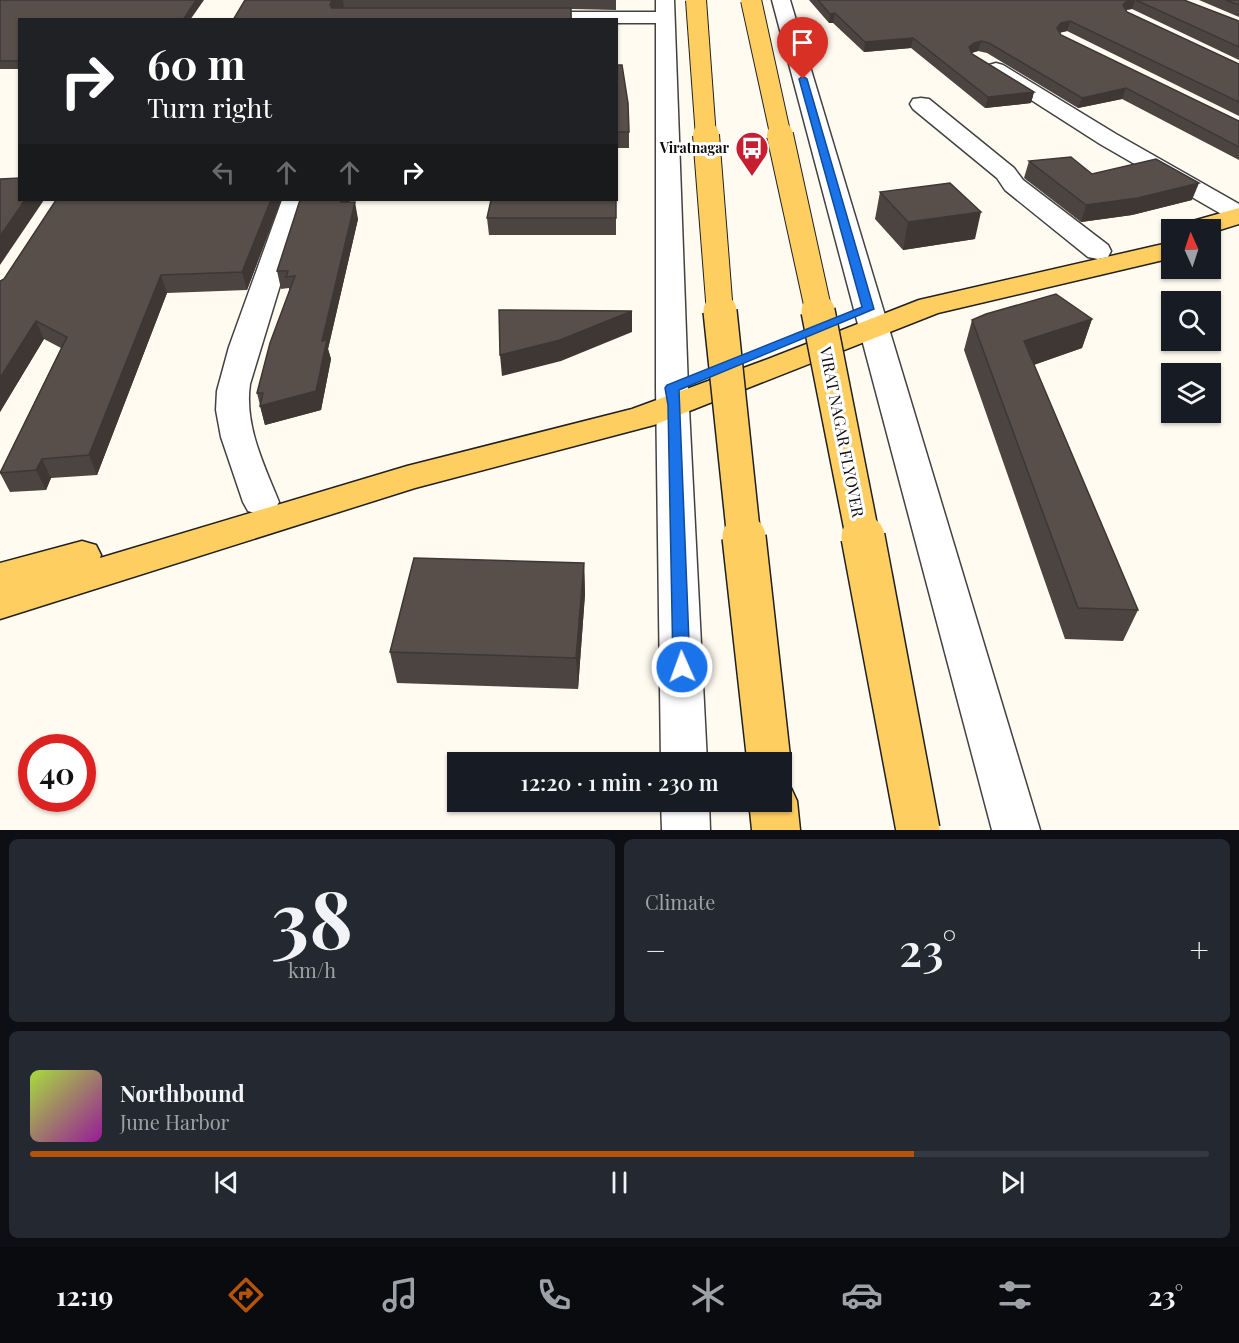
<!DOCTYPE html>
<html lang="en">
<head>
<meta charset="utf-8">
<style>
	body { margin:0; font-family:"Playfair Display",serif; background:#242831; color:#f1f3f6; height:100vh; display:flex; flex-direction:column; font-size:22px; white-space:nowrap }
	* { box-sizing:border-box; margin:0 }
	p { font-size:20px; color:#9ea1a6 }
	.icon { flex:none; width:33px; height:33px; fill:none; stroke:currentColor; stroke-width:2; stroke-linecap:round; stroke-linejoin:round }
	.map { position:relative; height:830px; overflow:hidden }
	.panel { display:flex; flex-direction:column; gap:9px; padding:9px; background:#0d0f14; flex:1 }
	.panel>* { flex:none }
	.top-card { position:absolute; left:18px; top:18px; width:600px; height:183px; border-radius:0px; box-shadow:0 2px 4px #0004; background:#202124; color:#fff; overflow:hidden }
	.needle { width:39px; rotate:357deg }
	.controls { position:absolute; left:1161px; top:219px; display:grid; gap:12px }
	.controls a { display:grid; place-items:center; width:60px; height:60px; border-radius:0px; background:#171b24; box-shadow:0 2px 4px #0004; font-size:30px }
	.speed { position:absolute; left:18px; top:734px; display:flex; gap:12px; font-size:30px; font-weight:700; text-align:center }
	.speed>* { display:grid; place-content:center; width:78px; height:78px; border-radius:50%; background:#171b24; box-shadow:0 2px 4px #0004; line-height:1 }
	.speed .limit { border:9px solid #d22; background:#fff; color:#111 }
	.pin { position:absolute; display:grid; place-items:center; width:51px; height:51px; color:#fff; margin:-62px -26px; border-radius:50% 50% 50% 0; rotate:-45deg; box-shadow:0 0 6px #0007 }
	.pin .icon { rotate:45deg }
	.me { position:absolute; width:66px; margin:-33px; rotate:358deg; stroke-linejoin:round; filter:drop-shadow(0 0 4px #0008) }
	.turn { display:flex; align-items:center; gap:21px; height:126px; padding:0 30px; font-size:27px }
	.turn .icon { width:78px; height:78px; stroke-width:2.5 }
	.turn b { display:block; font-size:42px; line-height:51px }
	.lanes { display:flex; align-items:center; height:57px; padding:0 30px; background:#0003; justify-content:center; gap:30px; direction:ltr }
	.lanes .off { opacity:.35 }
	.big { font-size:45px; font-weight:600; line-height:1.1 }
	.panel .tile { flex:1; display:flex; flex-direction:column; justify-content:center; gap:9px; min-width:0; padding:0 21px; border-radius:9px; background:#242831 }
	.panel .dial { align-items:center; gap:0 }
	.dial b { font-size:78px; line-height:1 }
	.song { display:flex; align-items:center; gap:18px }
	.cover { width:72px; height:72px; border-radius:9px; background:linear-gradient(135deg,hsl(80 70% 55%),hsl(300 70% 35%)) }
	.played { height:6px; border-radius:3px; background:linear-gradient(90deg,#b45309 75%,#363941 75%) }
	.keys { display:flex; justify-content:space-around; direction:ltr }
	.heat { display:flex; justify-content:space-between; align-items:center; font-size:33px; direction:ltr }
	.panel .tiles { flex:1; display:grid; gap:9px; grid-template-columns:1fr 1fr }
	.tile:last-child { grid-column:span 2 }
	.trip { position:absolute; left:447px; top:752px; width:345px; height:60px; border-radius:0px; background:#171b24; box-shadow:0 2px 4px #0004; font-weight:600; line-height:60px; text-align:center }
	.tabs { display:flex; height:96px; justify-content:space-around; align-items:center; background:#090b0e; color:#9ea1a6 }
	.tabs .icon { width:42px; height:42px }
	.tabs .selected { color:#b45309 }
	.tabs b { font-size:27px; color:#f1f3f6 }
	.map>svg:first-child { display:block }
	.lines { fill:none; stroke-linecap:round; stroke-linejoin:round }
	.minor-casing { stroke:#424242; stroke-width:3 }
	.major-casing { stroke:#202020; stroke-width:3 }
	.minor { fill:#fff; fill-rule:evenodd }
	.major { fill:#ffce60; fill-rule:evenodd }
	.major-bridge-far3-casing { stroke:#202020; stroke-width:22; stroke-linecap:butt }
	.major-bridge-far2-casing { stroke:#202020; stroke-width:28; stroke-linecap:butt }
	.major-bridge-far1-casing { stroke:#202020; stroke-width:36; stroke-linecap:butt }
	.major-bridge-casing { stroke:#202020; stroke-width:46; stroke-linecap:butt }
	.major-bridge-far3 { stroke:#ffce60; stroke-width:20 }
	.major-bridge-far2 { stroke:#ffce60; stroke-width:26 }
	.major-bridge-far1 { stroke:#ffce60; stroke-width:33 }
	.major-bridge { stroke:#ffce60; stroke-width:43 }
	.wall { fill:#4c4440 }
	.shaded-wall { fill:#3e3734 }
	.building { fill:#584f4a; stroke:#3e3734; stroke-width:1.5 }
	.route { fill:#1a73e8; stroke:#114b97; stroke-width:1.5 }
	.labels { text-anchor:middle; stroke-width:6; stroke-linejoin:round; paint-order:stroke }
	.far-poi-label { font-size:14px; font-weight:bold; fill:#0f0f0f; stroke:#fff; text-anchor:end }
	.street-label { font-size:16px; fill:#0f0f0f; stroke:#fff }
</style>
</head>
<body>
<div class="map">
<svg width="1239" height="830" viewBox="0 0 1239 830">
	<rect width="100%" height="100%" fill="#fffbf0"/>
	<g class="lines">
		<defs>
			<g id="minor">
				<path d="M 656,0 L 674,0 L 688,388 L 707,762 L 661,762 L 656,388 L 656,23 L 616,23 L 616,20 L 518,20 L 516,17 L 519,13 L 525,12 L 656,12 Z"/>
				<path d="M 772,0 L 790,0 L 1040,830 L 992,830 Z"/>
				<path d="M 996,63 L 1003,65 L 1116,134 L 1239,204 L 1239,222 L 1230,219 L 1100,144 L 989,73 L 986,69 L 989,65 Z"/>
				<path d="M 921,98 L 929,99 L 1014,168 L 1023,180 L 1108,245 L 1111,251 L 1108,257 L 1098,259 L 1088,257 L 1005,190 L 997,178 L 913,109 L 910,104 L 913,99 Z"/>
				<path d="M 282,200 L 306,200 L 250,384 C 244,425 264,465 279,502 L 274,511 L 261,515 L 248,511 L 243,502 L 221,437 L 216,410 L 217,391 L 229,347 Z"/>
				<path d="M 661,801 L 709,801 L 710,830 L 662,830 Z"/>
			</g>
			<g id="major">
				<path d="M 1239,208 L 1239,224 L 1210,233 L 1210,230 L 1178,230 L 1182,224 Z"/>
				<path d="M 1172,242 L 1172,258 L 938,313 L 654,425 L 415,488 L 0,619 L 0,563 L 82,541 L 96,545 L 101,555 L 100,558 L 407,466 L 632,409 L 768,359 L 919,300 Z"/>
				<path d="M 782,782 L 790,786 L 797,801 L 800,830 L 752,830 L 749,801 L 782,801 Z"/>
			</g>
		</defs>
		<use href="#minor" class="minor-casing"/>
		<use href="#major" class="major-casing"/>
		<use href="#minor" class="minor"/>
		<use href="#major" class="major"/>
		<defs>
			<g id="major-bridge-far3">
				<path d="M 696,0 L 706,137"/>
				<path d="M 751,0 L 781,137"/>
			</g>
			<g id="major-bridge-far2">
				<path d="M 706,135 L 720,313"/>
				<path d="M 780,135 L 819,313"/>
			</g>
			<g id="major-bridge-far1">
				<path d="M 720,311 L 744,539"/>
				<path d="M 818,311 L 863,539"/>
			</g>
			<g id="major-bridge">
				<path d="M 744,537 L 769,762"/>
				<path d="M 863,537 L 918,830"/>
			</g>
		</defs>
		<use href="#major-bridge-far3" class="major-bridge-far3-casing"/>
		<use href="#major-bridge-far2" class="major-bridge-far2-casing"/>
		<use href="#major-bridge-far1" class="major-bridge-far1-casing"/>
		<use href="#major-bridge" class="major-bridge-casing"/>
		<use href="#major-bridge-far3" class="major-bridge-far3"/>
		<use href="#major-bridge-far2" class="major-bridge-far2"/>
		<use href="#major-bridge-far1" class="major-bridge-far1"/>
		<use href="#major-bridge" class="major-bridge"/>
	</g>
	<g class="wall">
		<path d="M 0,0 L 20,20 L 20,69 L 0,69 Z"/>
		<path d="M 245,0 L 616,0 L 616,10 L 571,9 L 572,20 L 233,20 Z"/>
		<path d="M 809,0 L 1184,0 L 1239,21 L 1239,60 L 1132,9 L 1126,10 L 1127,12 L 1239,64 L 1239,116 L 1067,31 L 1059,33 L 1061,35 L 1239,121 L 1239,160 L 1122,99 L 1078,108 L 987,53 L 978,51 L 972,53 L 972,54 L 1034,92 L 1031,103 L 985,108 L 911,48 L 864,52 L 833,23 L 829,23 Z"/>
		<path d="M 1199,0 L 1239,0 L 1239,17 Z"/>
		<path d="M 616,65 L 629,132 L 629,148 L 617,148 Z"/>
		<path d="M 1029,161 L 1092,174 L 1192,200 L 1132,215 L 1081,222 L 1024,178 Z"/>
		<path d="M 880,192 L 975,239 L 903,250 L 875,219 Z"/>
		<path d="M 56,200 L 281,200 L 247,290 L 167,293 L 97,475 L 51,478 L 46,490 L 10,492 L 0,473 L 61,348 L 44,339 L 0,412 L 0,281 L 4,279 Z"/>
		<path d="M 350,200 L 349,202 L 358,219 L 328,349 L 331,359 L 321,410 L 265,425 L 257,393 L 289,291 L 289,288 L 281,289 L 277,271 Z"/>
		<path d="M 616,200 L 616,235 L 489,235 L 487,218 Z"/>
		<path d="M 1092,319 L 1082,348 L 1034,365 L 1138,610 L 1123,641 L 1065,639 L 964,350 L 972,320 Z"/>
		<path d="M 584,563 L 585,594 L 578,689 L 397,683 L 390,652 Z"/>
	</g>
	<g class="shaded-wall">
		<path d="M 196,0 L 204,0 L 190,20 L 183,20 Z"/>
		<path d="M 332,0 L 343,0 L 344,9 L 332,19 L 330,5 Z"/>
		<path d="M 1128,0 L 1135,0 L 1132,9 L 1125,10 L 1123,5 Z"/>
		<path d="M 835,13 L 833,23 L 829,23 L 830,14 Z"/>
		<path d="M 1070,21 L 1067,31 L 1058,33 L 1057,28 L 1061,23 Z"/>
		<path d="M 913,38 L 911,48 L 864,52 L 865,42 Z"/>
		<path d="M 981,41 L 978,51 L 971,53 L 969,47 L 974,43 Z"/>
		<path d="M 1126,88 L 1122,99 L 1078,108 L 1082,98 Z"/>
		<path d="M 1034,92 L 1031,103 L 985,108 L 988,97 Z"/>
		<path d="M 1199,183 L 1192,200 L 1132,215 L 1081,222 L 1086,205 Z"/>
		<path d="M 25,200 L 44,200 L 0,265 L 0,236 Z"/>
		<path d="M 271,200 L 281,200 L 247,290 L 242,272 Z"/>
		<path d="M 342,200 L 350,200 L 345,219 L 341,202 Z"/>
		<path d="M 355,202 L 358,219 L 328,349 L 331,359 L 321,410 L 265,425 L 260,406 L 322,341 Z"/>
		<path d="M 981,212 L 975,239 L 903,250 L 908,222 Z"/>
		<path d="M 161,275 L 167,293 L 97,475 L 89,455 Z"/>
		<path d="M 632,311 L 632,332 L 561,361 L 502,376 L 500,355 Z"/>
		<path d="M 1092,319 L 1082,348 L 1015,371 L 1024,341 Z"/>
		<path d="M 36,321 L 44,339 L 0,412 L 0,378 Z"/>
		<path d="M 42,459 L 51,478 L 46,490 L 36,470 Z"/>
		<path d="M 584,563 L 585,594 L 578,689 L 576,658 Z"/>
	</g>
	<g class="building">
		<path d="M 0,0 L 196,0 L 183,20 L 20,20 L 20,61 L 0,61 Z"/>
		<path d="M 245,0 L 332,0 L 330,5 L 332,8 L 571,8 L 571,20 L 233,20 Z"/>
		<path d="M 818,0 L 1129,0 L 1128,0 L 1123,5 L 1127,12 L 1239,64 L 1239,102 L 1070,21 L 1061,23 L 1057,28 L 1061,35 L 1239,121 L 1239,147 L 1126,88 L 1082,98 L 989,43 L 981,41 L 974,43 L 969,47 L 972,54 L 1034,92 L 988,97 L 913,38 L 865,42 L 835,13 L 830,14 Z"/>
		<path d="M 1136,0 L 1184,0 L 1239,21 L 1239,47 Z"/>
		<path d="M 1226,0 L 1239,0 L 1239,5 Z"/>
		<path d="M 616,65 L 622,65 L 628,103 L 629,132 L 617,132 L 616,175 Z"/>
		<path d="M 1071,157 L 1092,174 L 1156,159 L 1199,183 L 1138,198 L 1086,205 L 1029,161 Z"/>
		<path d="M 20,178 L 20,200 L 25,200 L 0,236 L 0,179 Z"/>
		<path d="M 950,183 L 981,212 L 908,222 L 880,192 Z"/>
		<path d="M 56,200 L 271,200 L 242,272 L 161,275 L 89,455 L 42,459 L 36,470 L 0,473 L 67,337 L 36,321 L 0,378 L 0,281 L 4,279 Z"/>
		<path d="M 300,200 L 342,200 L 341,202 L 355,202 L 322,341 L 327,340 L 316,391 L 260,406 L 263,393 L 257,393 L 270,343 L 295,276 L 286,277 L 288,271 L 277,271 Z"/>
		<path d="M 491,200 L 616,200 L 616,218 L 487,218 Z"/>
		<path d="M 1056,294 L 1092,319 L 1024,341 L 1138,610 L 1078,608 L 972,320 L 986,314 Z"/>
		<path d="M 499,310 L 632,311 L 560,340 L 500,355 Z"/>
		<path d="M 414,558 L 584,563 L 576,658 L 390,652 Z"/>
	</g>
	<path class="route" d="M 803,76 L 807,79 L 874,309 L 679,390 L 690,667 L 688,672 L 682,674 L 675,672 L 673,667 L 668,405 L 665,388 L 667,385 L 862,307 L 799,79 Z"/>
	<defs>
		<symbol id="bus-pin" viewBox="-11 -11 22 30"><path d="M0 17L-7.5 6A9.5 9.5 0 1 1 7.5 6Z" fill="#c71e32" stroke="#fff"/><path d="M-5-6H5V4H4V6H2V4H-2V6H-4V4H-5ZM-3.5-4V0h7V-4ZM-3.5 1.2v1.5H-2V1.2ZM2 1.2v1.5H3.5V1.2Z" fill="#fff"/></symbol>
	</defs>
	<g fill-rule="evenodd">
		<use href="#bus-pin" x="733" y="129" width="38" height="52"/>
	</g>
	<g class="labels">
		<g class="far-poi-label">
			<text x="729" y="153">Viratnagar</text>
		</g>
		<g class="street-label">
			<text transform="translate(842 432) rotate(79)" y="6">VIRAT NAGAR FLYOVER</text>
		</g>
	</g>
</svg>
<div class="controls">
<a><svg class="needle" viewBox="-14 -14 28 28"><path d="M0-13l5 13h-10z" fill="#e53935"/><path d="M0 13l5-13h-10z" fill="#9ea1a6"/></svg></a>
<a><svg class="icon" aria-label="search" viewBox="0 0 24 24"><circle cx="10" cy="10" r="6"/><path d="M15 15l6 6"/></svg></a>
<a><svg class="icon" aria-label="layers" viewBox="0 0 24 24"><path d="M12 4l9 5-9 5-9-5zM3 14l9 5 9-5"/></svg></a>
</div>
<div class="speed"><div class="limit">40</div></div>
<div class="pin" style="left:803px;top:79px;background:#d93025"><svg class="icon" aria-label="arrive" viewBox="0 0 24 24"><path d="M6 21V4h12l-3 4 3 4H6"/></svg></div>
<svg class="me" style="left:682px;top:667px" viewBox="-20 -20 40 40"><circle r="17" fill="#1a73e8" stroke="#fff" stroke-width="3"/><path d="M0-11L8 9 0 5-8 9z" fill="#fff"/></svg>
<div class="trip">12:20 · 1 min · 230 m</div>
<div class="top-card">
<div class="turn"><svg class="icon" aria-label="right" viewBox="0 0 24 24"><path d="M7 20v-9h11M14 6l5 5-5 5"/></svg><div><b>60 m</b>Turn right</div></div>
<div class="lanes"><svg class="icon off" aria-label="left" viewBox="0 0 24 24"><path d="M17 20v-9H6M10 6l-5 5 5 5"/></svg><svg class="icon off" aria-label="ahead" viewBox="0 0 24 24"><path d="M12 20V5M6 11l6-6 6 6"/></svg><svg class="icon off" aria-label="ahead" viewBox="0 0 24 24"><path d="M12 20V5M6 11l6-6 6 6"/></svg><svg class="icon" aria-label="right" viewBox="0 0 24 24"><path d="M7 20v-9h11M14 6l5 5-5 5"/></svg></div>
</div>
</div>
<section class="panel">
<div class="tiles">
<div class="tile dial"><b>38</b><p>km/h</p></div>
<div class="tile"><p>Climate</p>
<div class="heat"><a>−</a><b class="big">23°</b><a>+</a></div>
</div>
<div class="tile">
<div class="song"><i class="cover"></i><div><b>Northbound</b><p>June Harbor</p></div></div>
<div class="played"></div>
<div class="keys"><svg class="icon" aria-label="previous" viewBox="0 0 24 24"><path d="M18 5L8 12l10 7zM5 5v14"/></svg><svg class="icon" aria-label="pause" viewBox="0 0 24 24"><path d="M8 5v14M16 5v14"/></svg><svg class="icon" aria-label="next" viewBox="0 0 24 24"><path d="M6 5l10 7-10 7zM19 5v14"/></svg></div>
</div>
</div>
</section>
<nav class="tabs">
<b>12:19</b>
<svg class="icon selected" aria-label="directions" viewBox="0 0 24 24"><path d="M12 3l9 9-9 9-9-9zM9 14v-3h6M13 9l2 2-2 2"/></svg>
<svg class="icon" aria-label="music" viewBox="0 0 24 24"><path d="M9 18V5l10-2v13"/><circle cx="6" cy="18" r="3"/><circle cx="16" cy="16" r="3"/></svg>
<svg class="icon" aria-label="phone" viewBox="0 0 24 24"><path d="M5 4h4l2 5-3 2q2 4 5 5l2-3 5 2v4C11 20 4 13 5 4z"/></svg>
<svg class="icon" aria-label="climate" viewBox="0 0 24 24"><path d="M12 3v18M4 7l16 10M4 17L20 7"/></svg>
<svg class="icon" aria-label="car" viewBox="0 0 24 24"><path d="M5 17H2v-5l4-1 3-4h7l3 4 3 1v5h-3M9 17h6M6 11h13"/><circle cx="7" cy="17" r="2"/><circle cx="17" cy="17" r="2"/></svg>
<svg class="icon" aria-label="filters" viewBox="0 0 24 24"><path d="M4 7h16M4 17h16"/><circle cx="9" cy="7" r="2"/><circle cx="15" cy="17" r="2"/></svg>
<b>23°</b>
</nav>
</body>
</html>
